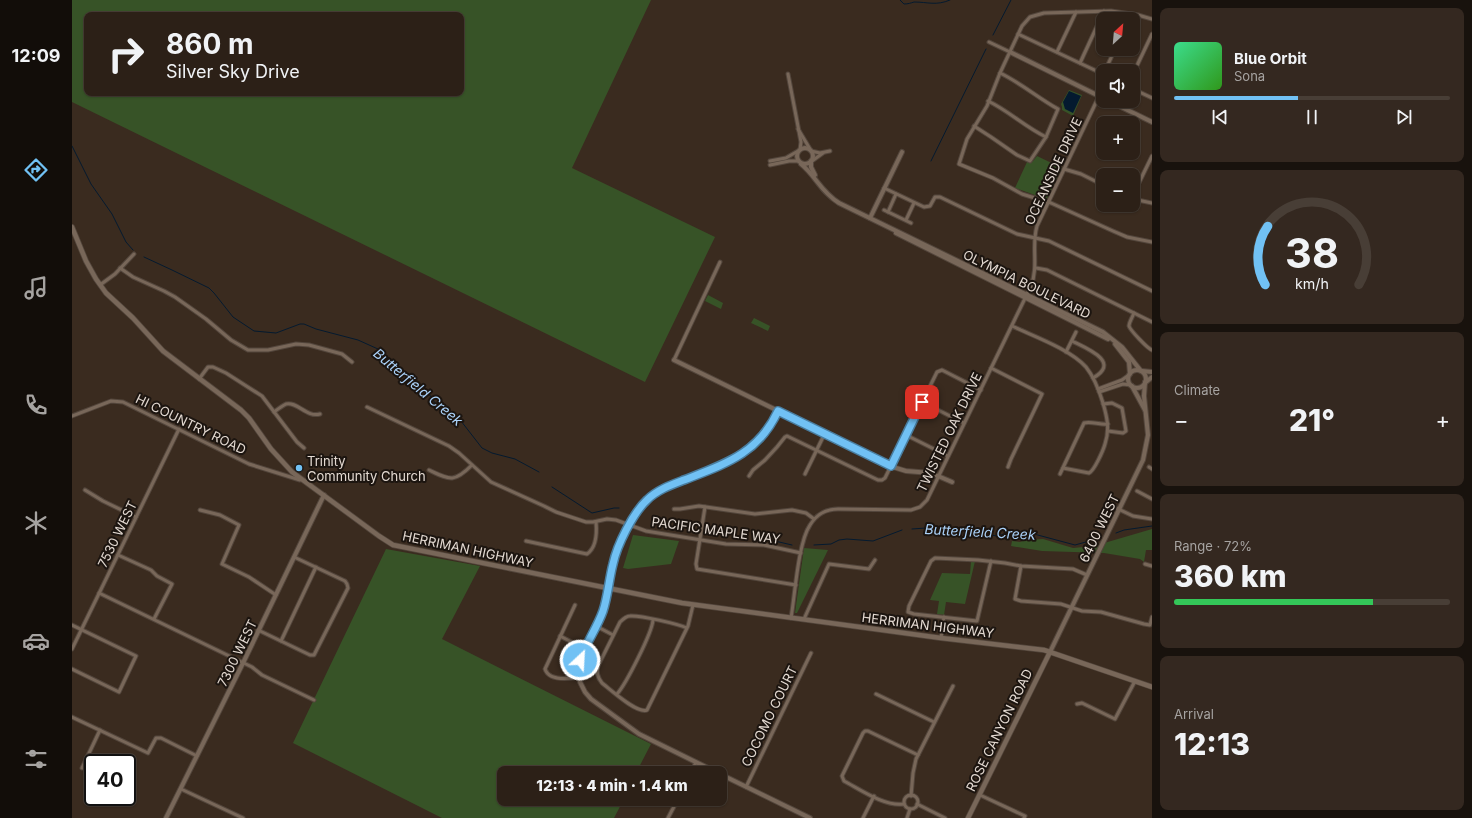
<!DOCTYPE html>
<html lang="en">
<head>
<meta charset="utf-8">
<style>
	body { margin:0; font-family:Inter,sans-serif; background:#342820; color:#f1f3f6; height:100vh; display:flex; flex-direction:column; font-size:15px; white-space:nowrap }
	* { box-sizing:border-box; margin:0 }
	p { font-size:13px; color:#a6a3a1 }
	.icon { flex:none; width:22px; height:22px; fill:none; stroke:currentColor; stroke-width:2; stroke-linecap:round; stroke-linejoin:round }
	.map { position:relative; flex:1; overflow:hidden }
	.panel { display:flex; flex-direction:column; gap:8px; padding:8px; background:#18120d; width:320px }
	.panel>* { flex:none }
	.banner { position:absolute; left:12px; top:12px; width:380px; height:84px; border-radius:8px; box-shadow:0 1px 3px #0004,0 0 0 1px #483e36; background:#2c2017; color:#f1f3f6; overflow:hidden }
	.needle { width:26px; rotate:26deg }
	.tools { position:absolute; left:1024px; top:12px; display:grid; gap:8px }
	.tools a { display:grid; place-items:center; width:44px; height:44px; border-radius:8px; background:#2c2017; box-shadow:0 1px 3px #0004,0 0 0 1px #483e36; font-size:20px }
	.speed { position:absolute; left:12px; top:754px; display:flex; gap:8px; font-size:20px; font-weight:700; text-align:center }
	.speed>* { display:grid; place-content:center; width:52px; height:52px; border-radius:50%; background:#2c2017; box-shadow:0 1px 3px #0004,0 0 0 1px #483e36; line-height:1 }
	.speed .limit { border:2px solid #111; border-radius:6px; background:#fff; color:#111 }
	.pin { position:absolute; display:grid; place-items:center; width:34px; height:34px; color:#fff; margin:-17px; border-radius:8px; box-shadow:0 2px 6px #0006 }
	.me { position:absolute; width:44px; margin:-22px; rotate:25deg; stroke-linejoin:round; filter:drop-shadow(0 0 3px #0008) }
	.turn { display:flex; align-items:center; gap:14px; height:84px; padding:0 16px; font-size:18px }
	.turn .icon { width:52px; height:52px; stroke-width:2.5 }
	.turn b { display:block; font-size:28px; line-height:34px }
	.big { font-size:30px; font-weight:800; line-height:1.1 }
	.panel .card { flex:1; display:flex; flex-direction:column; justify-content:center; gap:6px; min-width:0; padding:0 14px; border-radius:8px; background:#342820 }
	.panel .dial { align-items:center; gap:0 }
	.dial svg { height:104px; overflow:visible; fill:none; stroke:#483e36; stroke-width:7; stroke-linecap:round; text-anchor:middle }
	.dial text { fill:#f1f3f6; stroke:none }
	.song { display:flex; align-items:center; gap:12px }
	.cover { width:48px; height:48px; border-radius:6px; background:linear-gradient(135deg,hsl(150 70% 55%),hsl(110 70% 35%)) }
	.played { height:4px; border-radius:2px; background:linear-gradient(90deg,#71c1f4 45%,#483e36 45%) }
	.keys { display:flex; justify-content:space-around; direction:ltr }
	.heat { display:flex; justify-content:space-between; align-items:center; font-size:22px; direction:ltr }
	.charge { height:6px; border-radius:3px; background:linear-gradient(90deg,#34c759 72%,#483e36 0) }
	.trip { position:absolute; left:425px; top:766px; width:230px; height:40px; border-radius:8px; background:#2c2017; box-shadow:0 1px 3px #0004,0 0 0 1px #483e36; font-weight:800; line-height:40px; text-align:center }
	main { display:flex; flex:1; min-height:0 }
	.dock { display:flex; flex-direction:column; width:72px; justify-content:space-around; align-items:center; background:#120d09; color:#a6a3a1 }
	.dock .icon { width:28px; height:28px }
	.dock .active { color:#71c1f4 }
	.dock b { font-size:18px; color:#f1f3f6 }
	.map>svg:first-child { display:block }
	.green { fill:#375327; fill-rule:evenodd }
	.water { fill:#041a2f }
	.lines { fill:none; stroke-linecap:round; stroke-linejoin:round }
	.stream { stroke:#041a2f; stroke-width:1 }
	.minor-casing { stroke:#53463c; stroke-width:5 }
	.tertiary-casing { stroke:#53463c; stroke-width:6 }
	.secondary-casing { stroke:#53463c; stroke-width:6 }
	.minor { stroke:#786759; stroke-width:3 }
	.tertiary { stroke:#786759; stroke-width:4 }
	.secondary { stroke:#786759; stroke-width:4.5 }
	.route-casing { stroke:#497d9f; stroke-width:10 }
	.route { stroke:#71c1f4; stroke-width:7 }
	.poi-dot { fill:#71c1f4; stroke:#1c1510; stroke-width:1.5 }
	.labels { text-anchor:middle; stroke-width:4; stroke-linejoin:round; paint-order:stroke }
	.street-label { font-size:13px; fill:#e3d9d1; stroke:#1c1510 }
	.poi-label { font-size:13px; fill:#e3d9d1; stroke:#1c1510; text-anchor:start }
	.water-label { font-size:14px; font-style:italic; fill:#aad1f8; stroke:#1c1510 }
</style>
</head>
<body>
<main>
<nav class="dock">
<b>12:09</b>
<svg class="icon active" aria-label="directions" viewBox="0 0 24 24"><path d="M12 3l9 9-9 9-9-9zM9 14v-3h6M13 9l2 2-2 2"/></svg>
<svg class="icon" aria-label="music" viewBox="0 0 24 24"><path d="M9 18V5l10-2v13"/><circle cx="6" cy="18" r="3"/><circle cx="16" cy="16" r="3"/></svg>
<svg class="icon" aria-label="phone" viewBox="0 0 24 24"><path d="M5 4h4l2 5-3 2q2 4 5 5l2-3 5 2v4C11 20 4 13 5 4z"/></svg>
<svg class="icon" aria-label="climate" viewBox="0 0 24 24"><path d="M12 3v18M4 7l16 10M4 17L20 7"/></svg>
<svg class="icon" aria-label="car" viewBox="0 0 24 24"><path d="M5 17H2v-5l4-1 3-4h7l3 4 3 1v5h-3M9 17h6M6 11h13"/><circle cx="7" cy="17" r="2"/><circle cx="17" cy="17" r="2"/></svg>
<svg class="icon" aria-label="filters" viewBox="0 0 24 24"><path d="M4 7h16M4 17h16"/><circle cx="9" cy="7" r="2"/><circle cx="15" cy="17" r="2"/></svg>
</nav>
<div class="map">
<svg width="1080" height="818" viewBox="0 0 1080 818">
	<rect width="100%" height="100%" fill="#3a2b1f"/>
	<g class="green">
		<path d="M 0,0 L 579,0 L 500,168 L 643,237 L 573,382 L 0,102 ZM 15,15 L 389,15 L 389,93 L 15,93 Z"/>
		<path d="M 997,90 L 1010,95 L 1001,116 L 990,110 L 990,107 L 989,104 Z"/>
		<path d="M 965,156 L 990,168 L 976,197 L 974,199 L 943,188 L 955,162 L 961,161 Z"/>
		<path d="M 636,295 L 651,303 L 649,309 L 633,301 Z"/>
		<path d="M 682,318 L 698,326 L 696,331 L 679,323 Z"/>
		<path d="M 1080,529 L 1080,550 L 1074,550 L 1072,562 L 1068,559 L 1032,553 L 970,551 L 939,546 L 940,541 L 948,542 L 954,540 L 971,539 L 1001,548 L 1022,546 Z"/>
		<path d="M 561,535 L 607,541 L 599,564 L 556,569 L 551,568 Z"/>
		<path d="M 732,548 L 756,550 L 725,613 L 723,613 Z"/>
		<path d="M 314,549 L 408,566 L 370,639 L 579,744 L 564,773 L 432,773 L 432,799 L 552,799 L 542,818 L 370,818 L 221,743 Z"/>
		<path d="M 899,561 L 903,561 L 893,604 L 874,602 L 872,615 L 865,614 L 867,601 L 858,600 L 870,573 L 898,574 Z"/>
	</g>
	<path class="water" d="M 997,91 L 1009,96 L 1001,113 L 993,109 L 991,102 Z"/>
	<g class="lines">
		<g class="stream">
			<path d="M 828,0 L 832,4 C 836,4 839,3 842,2 C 856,2 864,6 878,0"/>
			<path d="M 921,35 L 939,0"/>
			<path d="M 0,146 L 19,184 L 40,214 L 54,242 L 61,250"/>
			<path d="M 859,161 L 914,49"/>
			<path d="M 72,257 L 100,270 L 137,288 L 142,293 L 161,317 L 182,331 L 204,333 L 228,324 L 232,324 L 244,329 L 286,340 L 306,349 L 316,357 L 328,372 L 343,380 L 353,388 L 365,406 L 389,421 L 410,448 L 420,453 L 443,459 L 467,472"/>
			<path d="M 480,487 L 520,513 L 542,508 L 547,508"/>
			<path d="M 840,529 L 868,527 L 925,536 L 936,533 L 962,534 L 1003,545 L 1021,540"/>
			<path d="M 1044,533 L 1052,530 L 1080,526"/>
			<path d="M 690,538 L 720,545"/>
			<path d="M 742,545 L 759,544 L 767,540 L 775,539 L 801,541 L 830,530"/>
		</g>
		<defs>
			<g id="minor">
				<path d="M 1080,19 L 1066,15 L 1039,11 L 972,13 L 958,17 L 950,26 L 928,73 L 915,106 L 895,139 L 887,164 L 921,178 L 950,194 L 979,203 L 1041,231 L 1055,237 L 1080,242"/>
				<path d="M 946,34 L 1031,74"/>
				<path d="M 917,42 L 938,52"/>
				<path d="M 985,52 L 1004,12"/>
				<path d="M 1008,63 L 1032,11"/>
				<path d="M 1033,71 L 1043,49"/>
				<path d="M 716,74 L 729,142 L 728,150"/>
				<path d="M 1061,74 L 1080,34"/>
				<path d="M 1061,89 L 1080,98"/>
				<path d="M 916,101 C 937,111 953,127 974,137"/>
				<path d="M 902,126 L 919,137 L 945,155 L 958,161 L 974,137 L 986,109 C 966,98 949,83 928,73"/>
				<path d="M 726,129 L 738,149"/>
				<path d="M 739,151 L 748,153 L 758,151"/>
				<path d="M 698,161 L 714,158 L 726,151"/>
				<path d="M 740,161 L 751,153"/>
				<path d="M 698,165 L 717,161 L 727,161"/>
				<path d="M 992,169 L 1009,174 L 1031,185"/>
				<path d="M 812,188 L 852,207 L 858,206 L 863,197 L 868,197 L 945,234 L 977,241 L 1080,291"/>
				<path d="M 1061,195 L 1080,156"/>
				<path d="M 1061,199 L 1080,203"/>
				<path d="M 812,210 L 839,223"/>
				<path d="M 816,212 L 824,194"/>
				<path d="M 834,220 L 842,203"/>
				<path d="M 48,268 L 61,277 L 92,291 L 103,297 L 134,319 L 159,340 L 176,350 L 196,350 L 224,344 L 237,345 L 270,354 L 280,362"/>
				<path d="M 964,268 L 975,270 L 1080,322"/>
				<path d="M 28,285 L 43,274 L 62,254"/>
				<path d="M 1062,313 C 1061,316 1057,322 1057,326 C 1058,330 1076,349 1080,350"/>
				<path d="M 940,326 C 961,336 998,349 1014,367 C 1022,377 1027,390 1031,403 C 1035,417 1038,429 1033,444 C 1031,451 1022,471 1017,473 L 991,468"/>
				<path d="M 1000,341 C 1014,348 1050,362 1021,378"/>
				<path d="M 994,352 L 1004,332"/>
				<path d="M 602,360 L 648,262"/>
				<path d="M 919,368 L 970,394 L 939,459 L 936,467"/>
				<path d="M 127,379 L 136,367 L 141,367 L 154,373 L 190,396 L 225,442 L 232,448"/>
				<path d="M 1026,389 L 1050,380 L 1057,375"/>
				<path d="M 1027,392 L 1051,384 L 1059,385"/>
				<path d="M 850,402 L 892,423"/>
				<path d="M 1031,404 L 1040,403 L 1050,408 L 1054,431 L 1051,433 L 1036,431"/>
				<path d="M 295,407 L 377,446 L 387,453 L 419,482 L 472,506 L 484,512 L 514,522 L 521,522 L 535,519 L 544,520 L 574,531 L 654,544 L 692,545 L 729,553"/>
				<path d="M 202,412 C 206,409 210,406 214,404 C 225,401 235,418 248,414"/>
				<path d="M 0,416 L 39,401 L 51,402 L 177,464 L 228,480"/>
				<path d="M 834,435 L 876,456"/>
				<path d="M 1077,467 L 1080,469"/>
				<path d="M 357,470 C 378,480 382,483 400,465"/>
				<path d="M 733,474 L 753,433"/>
				<path d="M 988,474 L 1012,423 C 1019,421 1028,425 1036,424"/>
				<path d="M 677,476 L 681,470 L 693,460 L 705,447 L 713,437 L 715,436 L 806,480 L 810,480 L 813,478 L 865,372 L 870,370 L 909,390"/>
				<path d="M 13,490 L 31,501 L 64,517"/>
				<path d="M 1065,491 L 1080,499"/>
				<path d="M 1040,506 L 1061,516 L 1080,519"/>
				<path d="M 633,507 L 624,564 L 625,569 L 724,585"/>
				<path d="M 602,509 L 608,509 L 627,506 L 683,514 L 720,510 L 734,513 L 742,519"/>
				<path d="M 128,510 L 148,515 L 167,525 L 150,564 L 177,577 L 204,595"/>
				<path d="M 454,541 L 515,554 C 525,547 525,533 524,522"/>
				<path d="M 46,555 L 79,570 L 85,576 L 100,584 L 82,619"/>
				<path d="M 919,561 L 905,621 L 842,614 L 836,612 L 837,606 L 859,561 L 863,558 L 906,560 L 933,563 L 949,566 L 1001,569 L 1015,575"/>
				<path d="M 1073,564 L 1080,566"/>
				<path d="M 949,566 L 943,599 L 949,601 L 989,604 L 1010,611 L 1029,612 L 1072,624 L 1078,625 L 1080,617"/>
				<path d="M 27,593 L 180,667 L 190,675 L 242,700"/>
				<path d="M 503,605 L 473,669 C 477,681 496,679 507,677"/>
				<path d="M 719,618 C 723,595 726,543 738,525 C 744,515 754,509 766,509 L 839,510 L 848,507 L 855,500 L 959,286 C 967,265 959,246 965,226 L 1027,96"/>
				<path d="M 732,619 L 757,564 L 797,569 L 803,560"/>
				<path d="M 0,625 L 64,656 L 47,692 L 0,669"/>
				<path d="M 524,626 L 541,635"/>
				<path d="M 615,628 C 606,624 568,615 558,616 C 554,616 551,619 548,622 L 526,666 C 524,672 526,678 530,683 C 539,690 565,714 575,710 L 576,708 L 615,628 L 616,626 L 621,605"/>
				<path d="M 186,630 L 238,655 L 242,655 L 276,588 L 275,584 L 273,581 L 222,557"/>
				<path d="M 488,636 L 513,649"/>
				<path d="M 869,638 L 872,617"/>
				<path d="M 209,641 L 244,567"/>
				<path d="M 0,649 L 107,429"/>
				<path d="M 545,694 C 554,684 580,633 581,620"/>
				<path d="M 804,694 L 862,722"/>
				<path d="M 1005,704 L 1010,703 L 1043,719 L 1063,681"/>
				<path d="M 0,717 L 76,753 L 84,738 L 89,738 L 125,756"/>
				<path d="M 10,768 L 28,730"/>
				<path d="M 619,773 L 624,762"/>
				<path d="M 674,787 L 739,653"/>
				<path d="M 109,789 L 171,818"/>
				<path d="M 908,795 L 953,816 L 952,818"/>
				<circle cx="839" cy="802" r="7"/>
				<path d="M 839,796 L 841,773 L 844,759 L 881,686"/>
				<path d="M 832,804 C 813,807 789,790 772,781 L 770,776 L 791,733 L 793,731 L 796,731 L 846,755"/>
				<path d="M 845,804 L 873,818"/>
				<path d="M 596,818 L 606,799"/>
				<path d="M 791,818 L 802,796"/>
				<path d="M 835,818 L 838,809"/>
			</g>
			<g id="tertiary">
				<path d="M 938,52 L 1031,98"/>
				<path d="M 1037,101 L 1080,122"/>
				<circle cx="733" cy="156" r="8"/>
				<path d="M 739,161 L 739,167 L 743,175"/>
				<path d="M 729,164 C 744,176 748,191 767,203 L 1031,332 L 1050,347 L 1069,371"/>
				<path d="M 798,218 L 830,152"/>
				<path d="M 824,233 L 1036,339"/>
				<path d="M 1043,344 L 1057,362 L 1058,374"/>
				<path d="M 602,360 L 821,467 L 834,471 L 859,473 L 880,482"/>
				<circle cx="1065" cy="379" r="9"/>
				<path d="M 1070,371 L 1080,372"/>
				<path d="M 1074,382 L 1080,377"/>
				<path d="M 1060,386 L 1073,410"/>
				<path d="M 978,652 L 1071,460 L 1076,435 L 1072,396 L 1073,382"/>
				<path d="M 646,773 L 567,734 L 519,699 L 513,692 L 508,682 L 506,671 L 509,658 C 516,643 525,627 530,611 C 535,596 537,579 541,564 C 545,546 560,515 573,502 C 584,491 598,486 612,480 C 655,463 684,456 706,411"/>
				<path d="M 648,774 L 738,818"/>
				<path d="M 94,818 L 171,663 L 252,495"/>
			</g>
			<g id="secondary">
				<path d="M 0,227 L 14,261 L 24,279 L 34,293 L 61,318 L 91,351 L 169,410 L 177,418 L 199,449 L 220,472 L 307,536 L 321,545 L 610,603 L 869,638 L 972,650 L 1080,687"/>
				<path d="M 896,818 L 978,652"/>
			</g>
		</defs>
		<use href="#minor" class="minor-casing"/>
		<use href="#tertiary" class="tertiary-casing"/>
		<use href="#secondary" class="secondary-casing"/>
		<use href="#minor" class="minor"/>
		<use href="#tertiary" class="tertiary"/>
		<use href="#secondary" class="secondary"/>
	</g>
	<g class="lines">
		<defs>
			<path id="route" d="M 508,660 C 514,643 525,628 531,611 C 536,596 537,579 541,564 C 545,545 561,513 575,500 C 585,490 599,485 612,480 C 653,464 686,454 706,411 L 819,466 L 850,402"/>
		</defs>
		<use href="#route" class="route-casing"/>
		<use href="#route" class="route"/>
	</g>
	<circle class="poi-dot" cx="227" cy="468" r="4"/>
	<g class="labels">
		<g class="street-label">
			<text transform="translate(981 171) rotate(-65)" y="5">OCEANSIDE DRIVE</text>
			<text transform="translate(955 284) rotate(26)" y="5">OLYMPIA BOULEVARD</text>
			<text transform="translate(119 424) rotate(26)" y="5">HI COUNTRY ROAD</text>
			<text transform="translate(877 432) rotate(-64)" y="5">TWISTED OAK DRIVE</text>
			<text transform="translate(1027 528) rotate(-64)" y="5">6400 WEST</text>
			<text transform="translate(644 530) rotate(8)" y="5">PACIFIC MAPLE WAY</text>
			<text transform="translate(45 534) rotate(-64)" y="5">7530 WEST</text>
			<text transform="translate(396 549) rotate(12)" y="5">HERRIMAN HIGHWAY</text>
			<text transform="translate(856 625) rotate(7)" y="5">HERRIMAN HIGHWAY</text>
			<text transform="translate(165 653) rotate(-64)" y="5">7300 WEST</text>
			<text transform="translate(697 716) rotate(-64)" y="5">COCOMO COURT</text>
			<text transform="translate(927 730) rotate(-64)" y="5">ROSE CANYON ROAD</text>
		</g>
		<g class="poi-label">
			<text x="235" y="466">Trinity<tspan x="235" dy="15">Community Church</tspan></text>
		</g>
		<g class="water-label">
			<text transform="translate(346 387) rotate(40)" y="5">Butterfield Creek</text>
			<text transform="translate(908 532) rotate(3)" y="5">Butterfield Creek</text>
		</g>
	</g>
</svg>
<div class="tools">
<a><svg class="needle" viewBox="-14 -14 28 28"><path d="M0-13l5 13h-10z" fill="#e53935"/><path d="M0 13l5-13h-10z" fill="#a6a3a1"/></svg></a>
<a><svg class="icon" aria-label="sound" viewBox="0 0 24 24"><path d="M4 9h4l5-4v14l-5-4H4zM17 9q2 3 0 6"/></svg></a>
<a>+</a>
<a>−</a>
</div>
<div class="speed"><div class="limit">40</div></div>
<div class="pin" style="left:850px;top:402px;background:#d93025"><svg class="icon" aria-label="arrive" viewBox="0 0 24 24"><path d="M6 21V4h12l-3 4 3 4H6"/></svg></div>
<svg class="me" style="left:508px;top:660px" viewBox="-20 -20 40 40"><circle r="17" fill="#71c1f4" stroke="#fff" stroke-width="3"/><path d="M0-11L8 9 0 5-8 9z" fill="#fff"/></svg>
<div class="trip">12:13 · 4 min · 1.4 km</div>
<div class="banner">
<div class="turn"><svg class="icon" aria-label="right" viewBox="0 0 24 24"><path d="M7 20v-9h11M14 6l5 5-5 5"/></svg><div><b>860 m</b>Silver Sky Drive</div></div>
</div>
</div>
<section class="panel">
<div class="card">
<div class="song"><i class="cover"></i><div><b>Blue Orbit</b><p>Sona</p></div></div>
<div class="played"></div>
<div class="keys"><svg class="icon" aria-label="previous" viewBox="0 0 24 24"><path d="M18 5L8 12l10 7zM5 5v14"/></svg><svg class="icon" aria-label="pause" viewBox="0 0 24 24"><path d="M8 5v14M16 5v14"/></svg><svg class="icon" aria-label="next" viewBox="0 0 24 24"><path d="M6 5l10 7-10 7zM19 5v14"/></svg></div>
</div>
<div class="card dial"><svg viewBox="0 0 100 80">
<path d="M14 69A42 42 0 1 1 86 69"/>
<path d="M14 69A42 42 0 0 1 16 24" stroke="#71c1f4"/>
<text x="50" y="56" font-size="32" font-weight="700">38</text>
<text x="50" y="72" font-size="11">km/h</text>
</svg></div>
<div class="card"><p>Climate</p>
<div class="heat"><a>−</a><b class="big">21°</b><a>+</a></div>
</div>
<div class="card"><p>Range · 72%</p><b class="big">360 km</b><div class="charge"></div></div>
<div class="card"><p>Arrival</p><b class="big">12:13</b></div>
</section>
</main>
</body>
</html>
